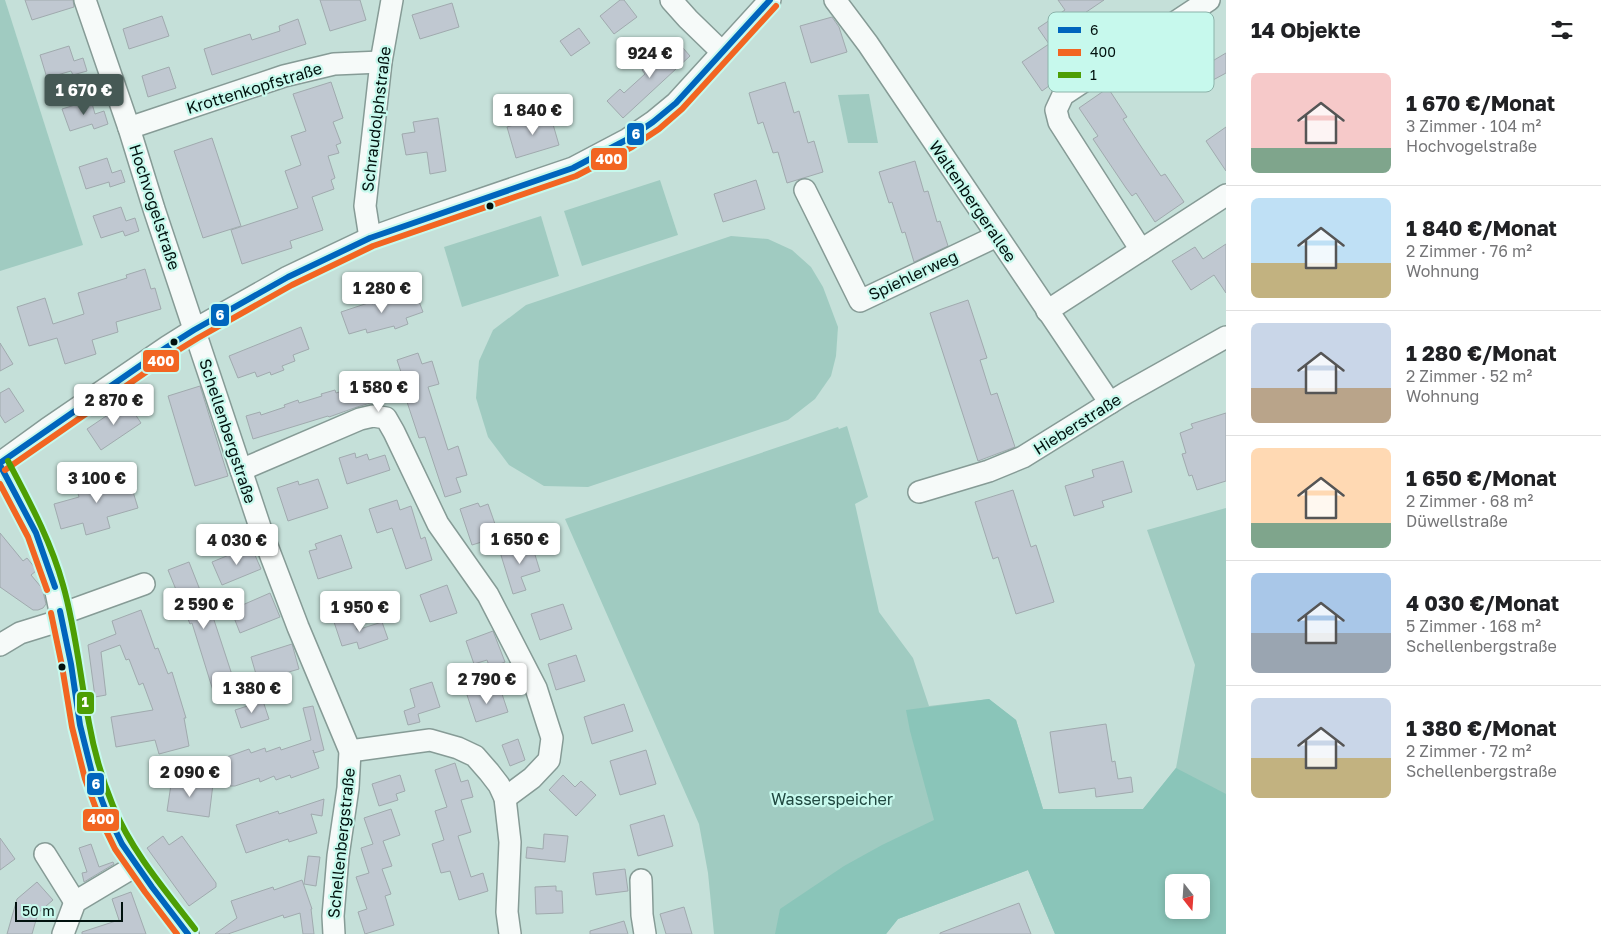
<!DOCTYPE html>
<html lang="de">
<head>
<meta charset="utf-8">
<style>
  :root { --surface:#fff; --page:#f6f6f6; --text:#202124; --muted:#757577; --line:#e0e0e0; --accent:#465955 }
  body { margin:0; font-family:"Golos Text",sans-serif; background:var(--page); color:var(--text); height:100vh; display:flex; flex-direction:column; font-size:19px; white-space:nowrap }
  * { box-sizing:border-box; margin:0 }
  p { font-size:16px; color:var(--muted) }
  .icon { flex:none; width:28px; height:28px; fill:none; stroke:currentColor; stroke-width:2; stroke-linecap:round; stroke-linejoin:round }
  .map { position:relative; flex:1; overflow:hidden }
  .panel { display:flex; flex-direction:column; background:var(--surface); width:375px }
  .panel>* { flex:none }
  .needle { width:32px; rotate:163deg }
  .controls { position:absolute; left:1165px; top:874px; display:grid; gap:10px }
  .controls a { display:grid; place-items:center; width:45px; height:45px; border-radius:8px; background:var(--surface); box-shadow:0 2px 8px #0003; font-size:25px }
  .scale { position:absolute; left:15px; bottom:12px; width:108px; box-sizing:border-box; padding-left:5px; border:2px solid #01110e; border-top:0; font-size:14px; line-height:18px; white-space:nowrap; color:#01110e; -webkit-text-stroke:4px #c7f9ed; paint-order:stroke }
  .price { position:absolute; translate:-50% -42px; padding:0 11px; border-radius:5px; background:#fff; color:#222; font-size:16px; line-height:32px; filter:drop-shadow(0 1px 2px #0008) }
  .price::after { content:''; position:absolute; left:50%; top:30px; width:15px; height:11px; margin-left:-8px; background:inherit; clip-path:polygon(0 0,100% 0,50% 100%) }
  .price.on { background:var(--accent); color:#fff }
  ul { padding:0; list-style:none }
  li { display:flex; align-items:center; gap:15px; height:125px; padding:0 25px }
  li+li { border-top:1px solid var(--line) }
  li span { display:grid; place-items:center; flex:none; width:140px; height:100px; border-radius:8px; color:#555 }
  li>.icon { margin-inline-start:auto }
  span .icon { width:60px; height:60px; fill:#fffc; stroke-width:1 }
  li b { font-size:21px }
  h2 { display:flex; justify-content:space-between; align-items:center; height:60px; padding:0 25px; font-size:21px }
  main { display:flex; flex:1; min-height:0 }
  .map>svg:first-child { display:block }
  .green { fill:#a0cbc1; fill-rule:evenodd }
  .forest { fill:#8ac5b9; fill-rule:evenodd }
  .building { fill:#c0c8d1; stroke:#a0aaae }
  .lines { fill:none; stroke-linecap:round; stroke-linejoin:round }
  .minor-casing { stroke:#869b96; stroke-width:24 }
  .minor { stroke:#f6faf9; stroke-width:21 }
  .bus-1-casing { stroke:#c7f9ed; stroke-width:10 }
  .bus-2-casing { stroke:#c7f9ed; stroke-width:10 }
  .bus-3-casing { stroke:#c7f9ed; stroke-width:10 }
  .bus-1 { stroke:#0065bd; stroke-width:6 }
  .bus-2 { stroke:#f26522; stroke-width:6 }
  .bus-3 { stroke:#4d9e04; stroke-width:6 }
  .bus-dot { fill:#01110e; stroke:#c7f9ed; stroke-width:2 }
  .labels { text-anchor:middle; stroke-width:4.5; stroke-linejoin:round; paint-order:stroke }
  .street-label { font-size:16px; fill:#01110e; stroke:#c7f9ed }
  .park-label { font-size:16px; fill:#204840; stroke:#c7f9ed }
  .key { fill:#c7f9ed; stroke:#8cb3aa; stroke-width:1 }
  .key-label { font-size:14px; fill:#01110e }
  .line-badge { stroke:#c7f9ed; stroke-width:2 }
  .badge-label { font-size:14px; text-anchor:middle; font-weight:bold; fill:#fff }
</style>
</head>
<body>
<main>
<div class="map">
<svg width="1226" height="934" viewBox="0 0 1226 934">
  <rect width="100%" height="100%" fill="#c5e0d9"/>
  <g class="green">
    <path d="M0 0H5L83 245 0 271Z"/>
    <path d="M869 94 878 143H848L838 95Z"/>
    <path d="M660 180 678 235 582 266 564 211Z"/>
    <path d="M541 216 559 276 462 307 444 247Z"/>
    <path d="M731 236 768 239 792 250 811 267 823 287 838 327 836 356 831 376 815 399 788 420 588 487 544 486 509 465 488 437 476 398 479 361 493 330 526 305Z"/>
    <path d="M847 426 868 497 855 504 879 612 913 658 929 706 989 699 1016 720 1043 809H1143L1176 768 1195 665 1147 530 1226 508V934H1055L1028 870 898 919 886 934H714L708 873 699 824 565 519 838 427 839 429ZM1174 882H1201V910H1174Z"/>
  </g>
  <path class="forest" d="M989 699 1016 720 1043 809H1143L1176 768 1226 794V934H1055L1028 870 898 919 886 934H775L780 909 844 866 882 845 934 820 910 731 906 710ZM1174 882H1201V910H1174Z"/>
  <g class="building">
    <path d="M25 0H73L74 7 32 20Z"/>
    <path d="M320 0H360L366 20 330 31Z"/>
    <path d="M620 0H624L637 17 614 34 600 16Z"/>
    <path d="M1058 0H1104L1073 21 1084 38 1058 57 1068 72 1042 91 1022 62 1049 44 1038 28 1065 10Z"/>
    <path d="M452 3 459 27 420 39 412 15Z"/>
    <path d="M162 16 169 36 129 49 123 29Z"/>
    <path d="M832 17 839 27 847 52 811 63 800 26Z"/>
    <path d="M298 19 306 44 212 75 204 49 250 34 252 40 280 31 279 26Z"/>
    <path d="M579 28 590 43 571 56 560 41Z"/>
    <path d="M676 40 690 56 623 118 607 101 620 89 624 93 645 74 642 70Z"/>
    <path d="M69 46 74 61 83 58 87 71 73 75 71 71 47 78 40 55Z"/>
    <path d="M1226 53V73L1213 80 1204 66Z"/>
    <path d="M169 67 176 88 148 97 142 76Z"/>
    <path d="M331 82 343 118 333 122 341 143 336 145 339 153 328 156 335 178 331 180 334 189 312 197 323 230 290 241 292 248 242 264 231 230 298 208 285 171 301 165 291 136 306 131 293 94Z"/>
    <path d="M785 82 794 113 799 111 808 143 814 141 823 172 787 183 778 152 773 153 763 122 758 124 749 93Z"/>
    <path d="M1108 88 1127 117 1123 119 1142 148 1161 176 1165 174 1184 202 1155 222 1136 193 1132 196 1126 188 1093 139 1098 136 1079 108Z"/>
    <path d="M91 100 95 114 104 111 108 124 94 129 92 124 70 131 62 109Z"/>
    <path d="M550 114 559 145 516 158 507 127Z"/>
    <path d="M438 118 446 171 430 174 427 152 406 155 402 134 415 132 413 122Z"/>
    <path d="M1226 127V171L1206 141Z"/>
    <path d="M212 138 241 226 203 238 174 151Z"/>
    <path d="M107 158 112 173 121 170 125 182 110 187 109 182 86 189 79 167Z"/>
    <path d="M915 161 924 192 928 191 937 222 940 221 948 246 914 262 905 232 902 233 892 202 889 203 879 172Z"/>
    <path d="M756 180 765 209 723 222 714 194Z"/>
    <path d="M121 207 126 221 135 218 139 231 125 236 123 231 101 238 93 216Z"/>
    <path d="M1226 244V293L1214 275 1191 290 1172 261 1195 247 1203 259Z"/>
    <path d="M145 269 151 289 155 288 161 309 116 322 118 332 92 340 96 354 65 364 57 338 29 346 17 307 45 298 53 324 84 314 78 293 127 278 126 275Z"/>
    <path d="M415 291 423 312 406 318 408 324 395 329 394 326 367 333 366 329 349 334 341 312 371 302 372 304 385 299V301Z"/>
    <path d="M968 300 987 358 980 360 991 395 997 393 1015 447 978 461 930 313Z"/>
    <path d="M301 327 309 349 293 355 295 361 282 366 284 370 271 375 270 372 257 377 255 372 238 378 229 356Z"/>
    <path d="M0 343 13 364 0 371Z"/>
    <path d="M418 353 422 364 432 361 439 384 428 387 448 450 458 446 467 475 456 478 461 492 445 497 425 437 419 438 404 393 357 407 329 417 328 416 253 439 246 416 260 412 261 415 285 407 284 405 298 400 299 403 322 396 321 394 335 390 336 393 358 386 357 382 371 378 372 381 401 372 397 360Z"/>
    <path d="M200 386 228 476 195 486 168 396Z"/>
    <path d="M9 388 24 411 5 423 0 415V393Z"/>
    <path d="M127 402 141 423 101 450 87 429Z"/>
    <path d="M1226 413V481L1197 490 1192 475 1189 476 1182 454 1186 453 1180 433 1193 428 1191 424Z"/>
    <path d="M355 453 356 458 367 454 369 460 385 455 390 470 347 484 339 458Z"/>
    <path d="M1123 461 1132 492 1102 501 1104 507 1074 516 1065 486 1094 477 1092 470Z"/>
    <path d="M127 472 138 508 107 517 110 528 86 535 83 523 61 529 54 504 79 497 76 487Z"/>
    <path d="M318 479 328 508 288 521 277 488 298 481 299 485Z"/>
    <path d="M1013 490 1031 547 1036 545 1054 602 1016 614 998 557 993 559 975 502Z"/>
    <path d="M397 500 400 510 411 506 421 539 425 537 432 560 406 569 392 528 377 533 369 509Z"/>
    <path d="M478 503 480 507 488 504 495 524 484 528 488 540 472 545 460 509Z"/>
    <path d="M0 533 23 561 27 558 36 569V571L31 575 41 587 43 592 46 604 43 608 38 610H33L0 587Z"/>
    <path d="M341 535 352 568 318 579 309 551 317 549 315 544Z"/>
    <path d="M531 542 540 571 521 577 526 590 513 594 500 552Z"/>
    <path d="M251 546 261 569 222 585 212 562Z"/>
    <path d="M189 562 211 618 213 617 237 690 215 697 192 623 190 624 168 570Z"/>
    <path d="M447 585 457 613 430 622 420 595Z"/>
    <path d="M270 593 280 617 240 633 231 610Z"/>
    <path d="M563 604 572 629 540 640 531 614Z"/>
    <path d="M141 610 155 649 158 648 168 674 172 672 186 718H184L189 746 159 754 155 740 116 747 111 717 153 710 143 683 139 685 129 659 126 660 120 645 101 652 106 695 95 697 88 645 116 634 112 621Z"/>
    <path d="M352 615 357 630 382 622 388 639 359 649 357 642 342 646 334 622Z"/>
    <path d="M493 631 505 662 490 668 487 660 474 664 466 641Z"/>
    <path d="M292 644 299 669 258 681 251 657Z"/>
    <path d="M576 655 585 681 556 690 548 664Z"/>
    <path d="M432 682 440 707 418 714 420 722 408 725 404 711 415 707 410 689Z"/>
    <path d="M483 689 485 696 501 691 508 712 476 722 467 695Z"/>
    <path d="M263 701 269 719 241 728 235 710Z"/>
    <path d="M624 704 633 731 592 744 584 717Z"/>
    <path d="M313 706 324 750 314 753 313 750 319 768 291 778 290 775 276 780 274 776 260 782 259 778 235 786H230L221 759 249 749 251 753 265 748 266 752 280 747 281 750 311 740 303 708Z"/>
    <path d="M1106 724 1112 762 1115 761 1118 779 1131 777 1133 792 1096 797 1095 788 1059 793 1050 732Z"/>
    <path d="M518 739 525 760 510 766 502 745Z"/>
    <path d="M646 750 656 784 620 795 610 761Z"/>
    <path d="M455 763 461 782 468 780 473 797 461 800 471 832 458 836 471 877 483 873 488 891 459 900 450 871 441 873 432 844 444 840 435 811 447 807 435 770Z"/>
    <path d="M400 775 405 791 396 794 398 800 379 806 372 784Z"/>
    <path d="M563 775 575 787 581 781 596 795 576 816 549 790Z"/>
    <path d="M172 778 213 784 209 817 167 811Z"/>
    <path d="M324 799 322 816 311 814 317 833 289 842 288 839 246 853 236 825 278 811 279 814Z"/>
    <path d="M391 809 400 835 383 841 392 866 382 869 391 894 385 896 394 925 365 934 358 912 367 909 356 877 369 873 361 848 373 844 364 818Z"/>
    <path d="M664 815 673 846 638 856 630 825Z"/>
    <path d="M544 834 568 836 565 862 526 858 527 847 543 849Z"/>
    <path d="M163 836 169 845 182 836 216 883V887L189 906 147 848Z"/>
    <path d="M0 838 15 859 0 870Z"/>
    <path d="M91 844 99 867 113 862 114 864 84 882 82 873 87 872 79 848Z"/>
    <path d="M308 856 320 857 316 886 304 884Z"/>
    <path d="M625 869 628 891 596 895 593 873Z"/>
    <path d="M302 880 312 909H311L314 934H303L300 913 284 918 283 915 228 934H215L237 918 231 901 273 887 274 890Z"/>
    <path d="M37 882 53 900 38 913 32 934H7L17 899Z"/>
    <path d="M556 886V891H562L563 913 536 914 535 887Z"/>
    <path d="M131 892 146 934H82V932L119 920 112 899Z"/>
    <path d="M1019 903 1031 934H940V933Z"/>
    <path d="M684 907 692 934H666L660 914Z"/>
    <path d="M624 921 628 934H590V931Z"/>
  </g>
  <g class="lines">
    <defs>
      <g id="minor">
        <path d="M85 0 129 128 154 209 261 530 298 627 350 751 348 788 338 856 333 916 334 934"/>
        <path d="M671 0 688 19 722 52"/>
        <path d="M835 0 868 44 1110 403"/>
        <path d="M1165 29 1209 0"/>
        <path d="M1134 48 1063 95 1056 110 1059 122 1141 250"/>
        <path d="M129 128 284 76 334 64 381 62"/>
        <path d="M805 190 860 301 997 236"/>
        <path d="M370 238 365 206 381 62 392 0"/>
        <path d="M1047 311 1226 195"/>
        <path d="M0 463 47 429 167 347 194 330 288 277 370 238 409 224 573 168 628 139 653 122 676 103 770 0"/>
        <path d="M0 465 36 533 55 587 71 664 80 725 93 777 106 811 122 844 152 887 188 934"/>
        <path d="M241 470 360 419 373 416 386 418 394 432 438 524 488 595 536 688 552 738 549 760 532 778 505 798"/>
        <path d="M919 492 989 471 1023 457 1126 393 1226 337"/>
        <path d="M61 614 144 584"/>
        <path d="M0 645 20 633 62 620"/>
        <path d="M350 751 430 740 458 748 475 756 489 772 499 785 505 798 510 842 507 912 510 934"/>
        <path d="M45 854 75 902"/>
        <path d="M641 880 642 915 645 934"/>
        <path d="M63 934 75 902 137 865"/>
      </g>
    </defs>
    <use href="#minor" class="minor-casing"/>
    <use href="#minor" class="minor"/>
    <defs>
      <g id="bus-1">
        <path d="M0 463 167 347 194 330 288 277 370 238 573 168 628 139 653 122 676 103 770 0"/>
        <path d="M0 465 36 533 55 587"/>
        <path d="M60 611 71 664 80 725 93 777 106 811 122 844 152 887 188 934"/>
      </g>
      <g id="bus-2">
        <path d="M5 470 172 354 198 338 292 285 373 246 576 176 632 147 659 129 682 109 776 6"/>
        <path d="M0 484 28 537 47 590"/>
        <path d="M51 613 62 666 72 727 85 779 98 814 115 849 145 892 177 934"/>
      </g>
      <path id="bus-3" d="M8 461C29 501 51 541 63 585 76 630 80 677 89 723 94 751 102 779 113 806 132 852 165 890 195 929"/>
    </defs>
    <use href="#bus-1" class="bus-1-casing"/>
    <use href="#bus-2" class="bus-2-casing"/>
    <use href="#bus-3" class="bus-3-casing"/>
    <use href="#bus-1" class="bus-1"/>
    <use href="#bus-2" class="bus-2"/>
    <use href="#bus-3" class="bus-3"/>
  </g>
  <g class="bus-dot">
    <circle cx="490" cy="206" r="4.5"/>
    <circle cx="174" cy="342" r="4.5"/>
    <circle cx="62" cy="667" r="4.5"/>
  </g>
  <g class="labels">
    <g class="street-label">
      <text transform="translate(254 88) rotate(-17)" y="6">Krottenkopfstraße</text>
      <text transform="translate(376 119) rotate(-83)" y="6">Schraudolphstraße</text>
      <text transform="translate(973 201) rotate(56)" y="6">Waltenbergerallee</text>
      <text transform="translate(155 207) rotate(72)" y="6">Hochvogelstraße</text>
      <text transform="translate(913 275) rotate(-25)" y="6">Spiehlerweg</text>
      <text transform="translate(1077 424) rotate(-32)" y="6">Hieberstraße</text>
      <text transform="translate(228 431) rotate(72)" y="6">Schellenbergstraße</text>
      <text transform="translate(341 843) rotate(-84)" y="6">Schellenbergstraße</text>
    </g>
    <g class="park-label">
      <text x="832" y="805">Wasserspeicher</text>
    </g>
  </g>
  <rect x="1048" y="12" width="166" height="80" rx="8" class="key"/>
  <rect x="1058" y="27" width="23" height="6" fill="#0065bd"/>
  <rect x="1058" y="49" width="23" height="7" fill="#f26522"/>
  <rect x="1058" y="72" width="23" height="6" fill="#4d9e04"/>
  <g class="key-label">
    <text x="1090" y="35">6</text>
    <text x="1090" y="57">400</text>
    <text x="1090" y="80">1</text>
  </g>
  <g class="line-badge">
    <rect x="626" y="122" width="19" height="24" rx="5" fill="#0065bd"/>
    <rect x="590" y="147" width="38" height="24" rx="5" fill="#f26522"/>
    <rect x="210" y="303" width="20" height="24" rx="5" fill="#0065bd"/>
    <rect x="142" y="349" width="38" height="24" rx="5" fill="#f26522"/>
    <rect x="76" y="691" width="19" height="24" rx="5" fill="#4d9e04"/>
    <rect x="86" y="772" width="19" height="24" rx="5" fill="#0065bd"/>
    <rect x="82" y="808" width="38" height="24" rx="5" fill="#f26522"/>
  </g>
  <g class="badge-label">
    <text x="636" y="139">6</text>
    <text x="609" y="164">400</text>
    <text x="220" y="320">6</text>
    <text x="161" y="366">400</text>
    <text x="85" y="707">1</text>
    <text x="96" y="789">6</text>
    <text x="101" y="824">400</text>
  </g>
</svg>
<div class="controls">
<a><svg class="needle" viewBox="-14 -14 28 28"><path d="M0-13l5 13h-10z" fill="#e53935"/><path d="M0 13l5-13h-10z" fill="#757577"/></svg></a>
</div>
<div class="scale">50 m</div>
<b class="price" style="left:650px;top:79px">924 €</b>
<b class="price on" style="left:84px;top:116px">1 670 €</b>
<b class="price" style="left:533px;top:136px">1 840 €</b>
<b class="price" style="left:382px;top:314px">1 280 €</b>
<b class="price" style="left:379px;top:413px">1 580 €</b>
<b class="price" style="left:114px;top:426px">2 870 €</b>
<b class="price" style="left:97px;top:504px">3 100 €</b>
<b class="price" style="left:520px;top:565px">1 650 €</b>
<b class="price" style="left:237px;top:566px">4 030 €</b>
<b class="price" style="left:204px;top:630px">2 590 €</b>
<b class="price" style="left:360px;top:633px">1 950 €</b>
<b class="price" style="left:487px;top:705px">2 790 €</b>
<b class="price" style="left:252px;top:714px">1 380 €</b>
<b class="price" style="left:190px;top:798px">2 090 €</b>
</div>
<section class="panel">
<h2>14 Objekte<svg class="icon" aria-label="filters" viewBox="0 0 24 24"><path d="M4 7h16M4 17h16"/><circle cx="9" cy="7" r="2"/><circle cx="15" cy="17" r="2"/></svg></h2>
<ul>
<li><span style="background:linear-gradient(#f6c9c9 75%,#7fa58c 0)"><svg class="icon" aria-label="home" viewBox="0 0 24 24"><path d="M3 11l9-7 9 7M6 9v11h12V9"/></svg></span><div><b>1 670 €/Monat</b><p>3 Zimmer · 104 m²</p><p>Hochvogelstraße</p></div></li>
<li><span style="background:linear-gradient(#bfe0f5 65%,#c2b280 0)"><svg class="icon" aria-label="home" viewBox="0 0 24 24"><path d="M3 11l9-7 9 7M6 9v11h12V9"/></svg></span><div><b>1 840 €/Monat</b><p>2 Zimmer · 76 m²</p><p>Wohnung</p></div></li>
<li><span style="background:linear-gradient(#c9d6e8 65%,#b9a48a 0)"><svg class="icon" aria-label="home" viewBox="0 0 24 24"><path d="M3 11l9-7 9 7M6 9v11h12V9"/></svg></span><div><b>1 280 €/Monat</b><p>2 Zimmer · 52 m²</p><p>Wohnung</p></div></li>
<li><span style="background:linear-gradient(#ffd9b3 75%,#7fa58c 0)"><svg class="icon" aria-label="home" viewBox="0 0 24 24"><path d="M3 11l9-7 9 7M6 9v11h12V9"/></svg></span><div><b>1 650 €/Monat</b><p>2 Zimmer · 68 m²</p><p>Düwellstraße</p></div></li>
<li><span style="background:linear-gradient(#a9c7e8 60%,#9aa5b1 0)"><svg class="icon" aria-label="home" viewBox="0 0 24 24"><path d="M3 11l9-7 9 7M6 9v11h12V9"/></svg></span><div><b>4 030 €/Monat</b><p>5 Zimmer · 168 m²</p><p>Schellenbergstraße</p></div></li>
<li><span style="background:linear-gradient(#c9d6e8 60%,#c2b280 0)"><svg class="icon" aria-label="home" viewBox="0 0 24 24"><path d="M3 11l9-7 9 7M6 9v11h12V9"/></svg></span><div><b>1 380 €/Monat</b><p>2 Zimmer · 72 m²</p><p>Schellenbergstraße</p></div></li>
</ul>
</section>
</main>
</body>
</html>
